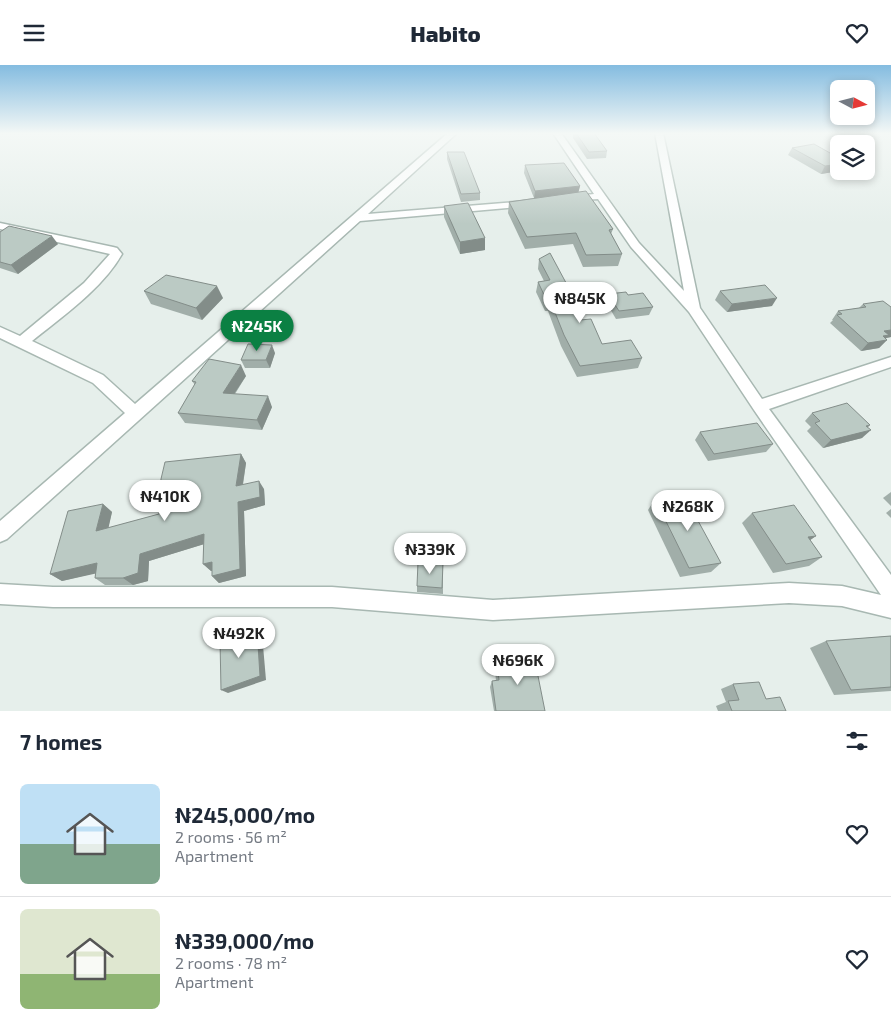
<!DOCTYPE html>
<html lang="en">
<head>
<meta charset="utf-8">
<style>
  :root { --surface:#fff; --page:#f6f6f7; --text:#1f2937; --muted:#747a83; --line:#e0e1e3; --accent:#0b8043 }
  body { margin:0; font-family:"Exo 2",sans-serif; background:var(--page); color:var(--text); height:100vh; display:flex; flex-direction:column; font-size:19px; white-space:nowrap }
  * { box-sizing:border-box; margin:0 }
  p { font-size:16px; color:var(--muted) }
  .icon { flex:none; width:28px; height:28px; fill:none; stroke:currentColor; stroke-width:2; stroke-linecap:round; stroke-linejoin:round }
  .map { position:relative; height:646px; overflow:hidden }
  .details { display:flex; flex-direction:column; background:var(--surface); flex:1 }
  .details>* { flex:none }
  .needle { width:32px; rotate:97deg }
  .tools { position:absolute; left:830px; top:15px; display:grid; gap:10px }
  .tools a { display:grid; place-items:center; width:45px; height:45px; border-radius:8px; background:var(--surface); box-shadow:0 2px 8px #0003; font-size:25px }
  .price { position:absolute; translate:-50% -42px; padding:0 11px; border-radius:18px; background:#fff; color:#222; font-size:16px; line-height:32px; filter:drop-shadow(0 1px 2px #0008) }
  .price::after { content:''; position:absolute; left:50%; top:30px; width:15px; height:11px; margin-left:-8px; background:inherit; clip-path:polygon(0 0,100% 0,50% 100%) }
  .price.current { background:var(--accent); color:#fff }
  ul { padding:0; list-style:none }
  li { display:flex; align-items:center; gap:15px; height:125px; padding:0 20px }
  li+li { border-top:1px solid var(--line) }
  li span { display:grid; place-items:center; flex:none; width:140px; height:100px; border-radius:8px; color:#555 }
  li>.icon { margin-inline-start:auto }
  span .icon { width:60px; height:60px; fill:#fffc; stroke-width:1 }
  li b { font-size:21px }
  h2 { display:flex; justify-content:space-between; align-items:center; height:60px; padding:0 20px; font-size:21px }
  header { display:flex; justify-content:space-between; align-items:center; height:65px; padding:0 20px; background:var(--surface); font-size:22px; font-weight:800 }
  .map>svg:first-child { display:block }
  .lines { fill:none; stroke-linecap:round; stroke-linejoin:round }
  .minor-casing { stroke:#a8b8b2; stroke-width:3 }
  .minor { fill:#fff; fill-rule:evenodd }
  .wall { fill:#a1aea9 }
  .shaded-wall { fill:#838d89 }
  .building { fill:#bbcac4; stroke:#838d89 }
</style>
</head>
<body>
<header><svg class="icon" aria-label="menu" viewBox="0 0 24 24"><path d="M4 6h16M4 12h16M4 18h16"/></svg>Habito<svg class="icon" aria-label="heart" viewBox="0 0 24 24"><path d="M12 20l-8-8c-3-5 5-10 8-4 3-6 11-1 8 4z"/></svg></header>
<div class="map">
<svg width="891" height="646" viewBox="0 0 891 646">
  <rect width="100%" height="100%" fill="#e6efeb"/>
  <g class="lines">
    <defs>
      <g id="minor">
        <path d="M448 68H457L368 149 527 136 532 139 531 141 360 156 7 474 0 477V456L125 348 93 318 0 273V262L20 271 84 218 110 189 0 164V158L113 182 117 183 122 189C102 224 63 251 32 276L103 310 135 339Z"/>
        <path d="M553 68H561L639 178 684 226 655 68H663L700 243 762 334 891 292V302L769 344 891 510V553L842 541 789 538 493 555 332 542H53L0 539V519L53 522H332L493 535 789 518 842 521 881 530 754 345 689 247 631 182 598 134 568 136V132L594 129Z"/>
      </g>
    </defs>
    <use href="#minor" class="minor-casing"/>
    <use href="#minor" class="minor"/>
  </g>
  <g class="wall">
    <path d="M573 68H594L607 86 606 93 587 94 573 73Z"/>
    <path d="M792 83 839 93V106L821 109 788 90Z"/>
    <path d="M447 87 480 128V135L461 137 447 94Z"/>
    <path d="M525 100 580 121 578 127 613 164 611 169 622 189 618 201 583 202 573 179 525 184 508 148 509 137 534 133 524 108Z"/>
    <path d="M444 141 485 185 460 189 444 152Z"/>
    <path d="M0 167 58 179 18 209 0 203Z"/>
    <path d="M539 194 572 229 571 236 580 255 602 279 642 293 638 303 577 312 561 281 548 246H545L536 227 538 217 544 216 538 204Z"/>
    <path d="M144 226 223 233 202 255 151 239Z"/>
    <path d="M720 226 772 241 727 247 715 235Z"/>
    <path d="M608 229 628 230 653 242 649 250 616 254 606 237Z"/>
    <path d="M863 239 891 242V272L886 273 887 275 879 283 861 286 830 258 833 255H832L838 246 859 243Z"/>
    <path d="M275 288 270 303H245L241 295Z"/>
    <path d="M246 311 235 329 272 342 262 365 185 358 178 348 195 320 192 316Z"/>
    <path d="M812 348 868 363 862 373 823 383 807 366 811 362 805 356Z"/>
    <path d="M700 367 773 379 766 387 708 396 695 375Z"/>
    <path d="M241 389 246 398 243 420 264 424 265 440 244 446 246 511 219 518 212 511V506H211L203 499 204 479 149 496 148 516 133 520H105L95 513V508L62 516 50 509 103 439 112 447 108 463 159 449Z"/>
    <path d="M891 427V441L883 433Z"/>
    <path d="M655 434 721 498 711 507 680 512 648 445Z"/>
    <path d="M891 444V453L886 448Z"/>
    <path d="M752 448 816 471 810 475 822 492 809 501 773 508 742 458Z"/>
    <path d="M443 498V529L417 527V521Z"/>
    <path d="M891 571V626L834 630 810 583 826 576Z"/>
    <path d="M506 594 545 646H494L490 622 492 616H496L495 605 497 599 504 598Z"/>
    <path d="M733 619 766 634 786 646H718L716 641 726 637 721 624Z"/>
  </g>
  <g class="shaded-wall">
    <path d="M839 99V106L821 109 825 101Z"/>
    <path d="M580 121 578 129 534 134 535 126Z"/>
    <path d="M52 171 58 179 18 209 11 200Z"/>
    <path d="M485 173V185L460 189V177Z"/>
    <path d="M217 221 223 233 202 255 196 243Z"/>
    <path d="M777 233 772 241 727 247 732 239Z"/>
    <path d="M891 265V272L886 273 884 275H887L879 283 861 286 868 278 884 266Z"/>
    <path d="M272 280 275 288 270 303 266 295Z"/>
    <path d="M241 300 246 311 228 338 223 328Z"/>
    <path d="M268 331 272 342 262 365 257 355Z"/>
    <path d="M870 360 863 367 871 365 862 373 823 383 831 375Z"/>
    <path d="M241 389 246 398 241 430 236 421Z"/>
    <path d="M259 416 264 424 265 440 244 446 246 511 219 518 212 511 238 437Z"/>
    <path d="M103 439 112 447 106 474 96 466Z"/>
    <path d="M204 469 211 477 149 496 148 516 133 520 123 513 140 489Z"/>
    <path d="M816 471 803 480 808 472Z"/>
    <path d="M212 497 219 504 211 506 203 499Z"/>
    <path d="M97 498 107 506 62 516 50 509Z"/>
    <path d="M257 564 262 569 266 615 228 628 221 625Z"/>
  </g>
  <g class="building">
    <path d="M576 68H594L607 86 589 87Z"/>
    <path d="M814 79 839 93V99L825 101 792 83Z"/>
    <path d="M447 87H464L480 128 461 129Z"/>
    <path d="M564 98 580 121 535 126 525 100Z"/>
    <path d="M586 126 613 164 609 165 622 189 586 190 576 168 527 172 509 137Z"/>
    <path d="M468 138 485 173 460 177 444 141Z"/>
    <path d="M9 161 52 171 11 200 0 197V167Z"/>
    <path d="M550 188 572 229 567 230 580 255 591 254 602 279 631 275 642 293 580 301 564 270 550 235 547 236 538 217 550 215 539 194Z"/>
    <path d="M166 210 217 221 196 243 144 226Z"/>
    <path d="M765 220 777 233 732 239 720 226Z"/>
    <path d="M626 227 628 230 643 228 653 242 619 246 608 229Z"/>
    <path d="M883 236 891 242V265L884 266 889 270 883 271 887 275 868 278 837 250 842 249 838 246 866 242 863 239Z"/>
    <path d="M248 279 272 280 266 295H241Z"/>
    <path d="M209 294 241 300 223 328 268 331 257 355 178 348 196 317 192 316Z"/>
    <path d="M847 338 870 360 866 361 871 365 831 375 815 358 820 356 812 348Z"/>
    <path d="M757 358 773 379 714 389 700 367Z"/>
    <path d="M241 389 236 421 259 416 260 432 238 437 240 504 212 511V497L203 499 204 469 140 489 138 508 123 513H95L97 498 50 509 68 446 103 439 96 466 159 449 161 414 165 397Z"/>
    <path d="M684 430 721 498 689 503 655 434Z"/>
    <path d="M794 440 816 471 808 472 822 492 786 499 752 448Z"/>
    <path d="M418 497 443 498 442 523 417 521Z"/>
    <path d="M257 564 260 611 221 625 220 575Z"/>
    <path d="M891 571V622L851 625 826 576Z"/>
    <path d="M534 591 545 646H496L492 616 499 615 497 599 506 598V594Z"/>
    <path d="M759 617 766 634 780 632 786 646H732L728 636 739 635 733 619Z"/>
  </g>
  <linearGradient id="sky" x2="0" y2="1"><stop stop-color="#84bce0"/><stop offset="0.43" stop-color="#f4f8f6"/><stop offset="1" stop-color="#f4f8f6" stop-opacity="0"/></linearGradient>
  <rect width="891" height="159" fill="url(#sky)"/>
</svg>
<div class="tools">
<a><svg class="needle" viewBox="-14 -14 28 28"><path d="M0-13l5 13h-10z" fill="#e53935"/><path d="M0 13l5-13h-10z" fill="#747a83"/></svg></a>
<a><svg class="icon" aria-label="layers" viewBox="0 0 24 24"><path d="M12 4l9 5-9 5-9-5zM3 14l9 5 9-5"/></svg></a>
</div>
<b class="price" style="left:580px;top:259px">₦845K</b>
<b class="price current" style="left:257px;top:287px">₦245K</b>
<b class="price" style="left:165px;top:457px">₦410K</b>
<b class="price" style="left:688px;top:467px">₦268K</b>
<b class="price" style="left:430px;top:510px">₦339K</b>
<b class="price" style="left:239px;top:594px">₦492K</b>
<b class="price" style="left:518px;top:621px">₦696K</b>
</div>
<section class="details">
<h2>7 homes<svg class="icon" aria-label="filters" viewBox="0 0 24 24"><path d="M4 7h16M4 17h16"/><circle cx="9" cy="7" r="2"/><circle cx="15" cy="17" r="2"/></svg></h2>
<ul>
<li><span style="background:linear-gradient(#bfe0f5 60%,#7fa58c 0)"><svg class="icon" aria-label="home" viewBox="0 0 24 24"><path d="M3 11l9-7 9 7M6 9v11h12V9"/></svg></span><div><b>₦245,000/mo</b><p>2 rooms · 56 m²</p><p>Apartment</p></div><svg class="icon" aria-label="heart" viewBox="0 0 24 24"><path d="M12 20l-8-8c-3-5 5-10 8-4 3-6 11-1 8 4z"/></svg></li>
<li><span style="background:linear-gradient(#dfe7d0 65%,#8fb573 0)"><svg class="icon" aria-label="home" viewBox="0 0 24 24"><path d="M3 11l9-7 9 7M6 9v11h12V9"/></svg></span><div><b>₦339,000/mo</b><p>2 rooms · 78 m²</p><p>Apartment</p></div><svg class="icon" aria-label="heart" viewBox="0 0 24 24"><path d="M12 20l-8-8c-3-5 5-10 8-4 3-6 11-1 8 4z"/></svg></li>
</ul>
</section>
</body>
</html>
